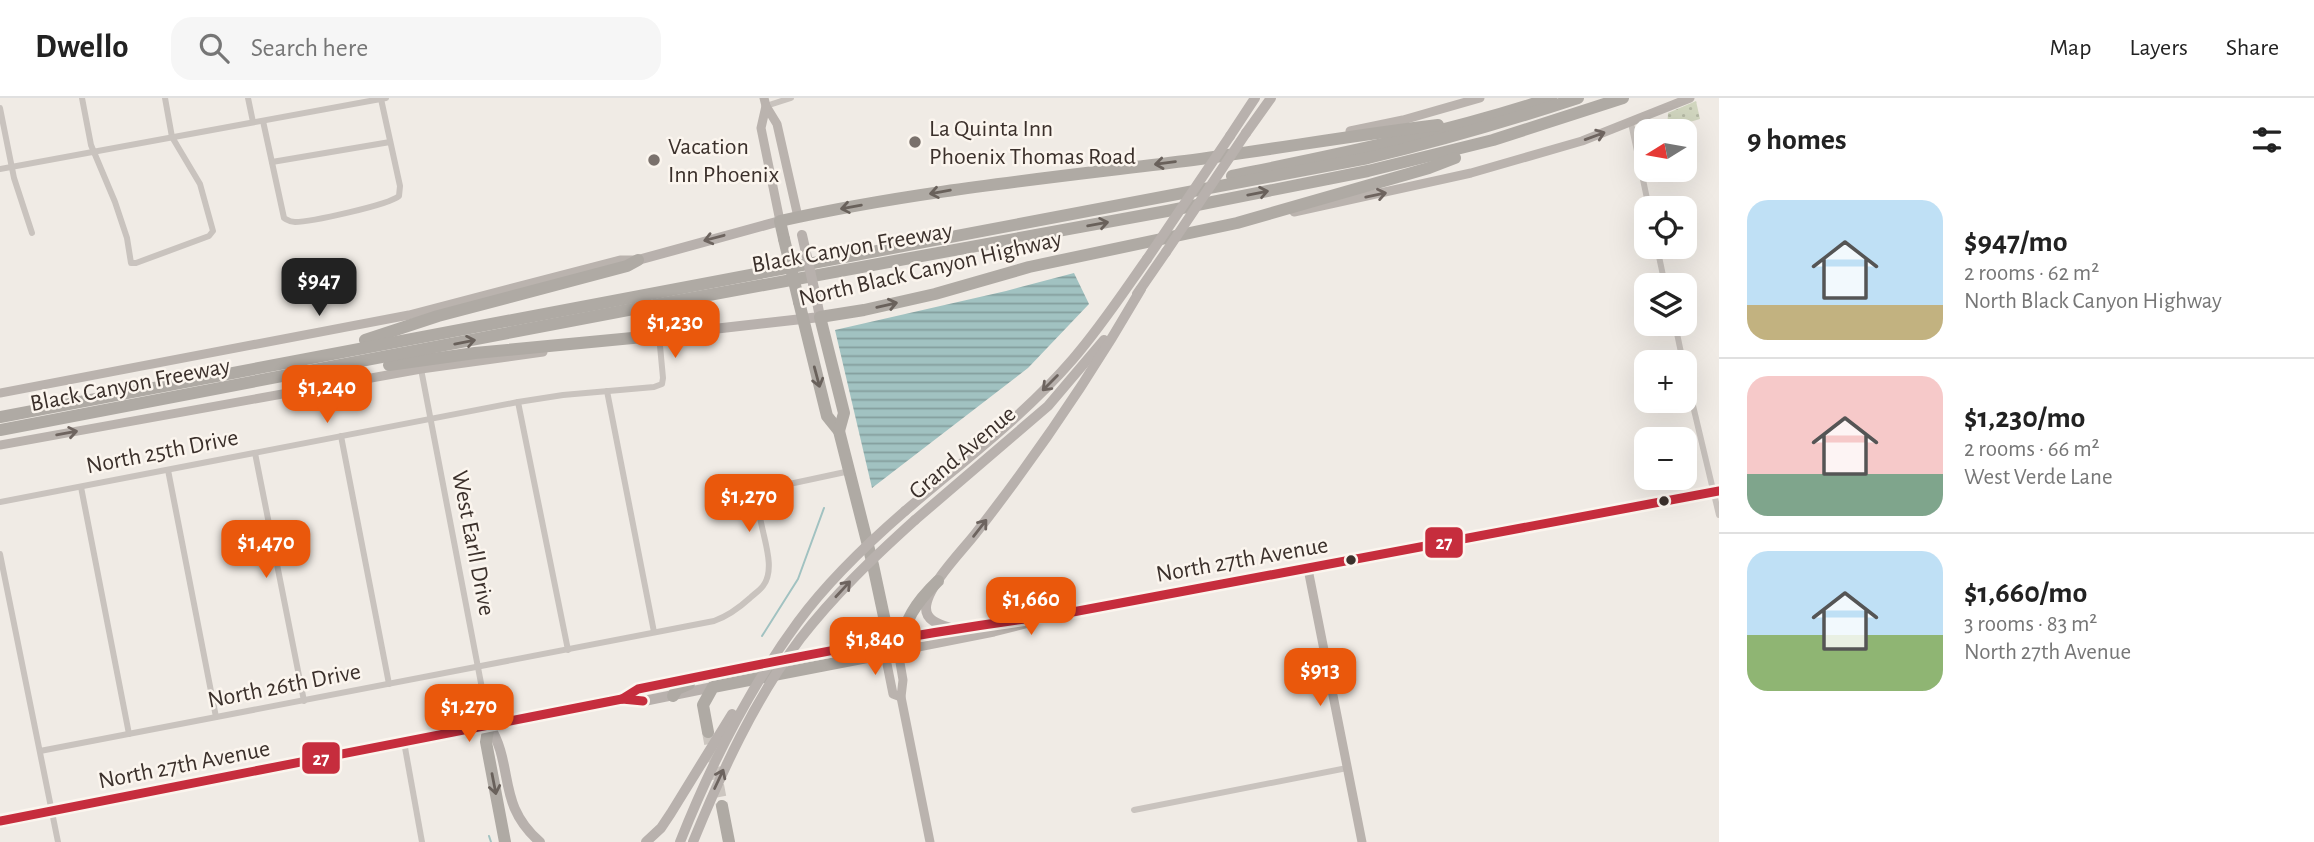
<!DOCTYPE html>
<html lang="en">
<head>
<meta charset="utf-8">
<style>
  :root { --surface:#fff; --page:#f6f6f6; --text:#222; --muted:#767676; --line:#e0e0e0; --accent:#ea580c }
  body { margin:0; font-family:"Alegreya Sans",sans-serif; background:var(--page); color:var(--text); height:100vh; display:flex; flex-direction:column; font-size:26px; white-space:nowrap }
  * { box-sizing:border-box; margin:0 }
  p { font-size:23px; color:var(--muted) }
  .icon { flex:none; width:38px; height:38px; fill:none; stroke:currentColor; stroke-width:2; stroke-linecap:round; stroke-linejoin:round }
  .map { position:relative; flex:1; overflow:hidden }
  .sheet { display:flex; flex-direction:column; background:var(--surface); width:595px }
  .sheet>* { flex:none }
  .needle { width:46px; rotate:259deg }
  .controls { position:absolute; left:1634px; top:21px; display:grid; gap:14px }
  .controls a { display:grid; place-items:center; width:63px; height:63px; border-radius:14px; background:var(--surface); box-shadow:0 7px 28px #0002; font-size:35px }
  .price { position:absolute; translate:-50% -60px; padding:0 16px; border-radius:14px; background:var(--accent); color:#fff; font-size:23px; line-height:46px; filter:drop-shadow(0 2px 4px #0008) }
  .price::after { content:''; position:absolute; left:50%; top:42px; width:21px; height:16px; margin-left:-10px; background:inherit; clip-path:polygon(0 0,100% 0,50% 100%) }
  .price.current { background:#222; color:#fff }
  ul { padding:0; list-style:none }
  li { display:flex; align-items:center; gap:21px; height:175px; padding:0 28px }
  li+li { border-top:2px solid var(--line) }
  li span { display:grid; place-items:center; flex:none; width:196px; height:140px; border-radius:21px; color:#555 }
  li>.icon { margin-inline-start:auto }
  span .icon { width:84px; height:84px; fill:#fffc; stroke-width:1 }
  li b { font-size:30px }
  h2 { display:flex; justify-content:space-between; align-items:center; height:84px; padding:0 28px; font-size:30px }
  header { display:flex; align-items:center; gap:42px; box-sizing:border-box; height:98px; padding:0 35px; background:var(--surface); border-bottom:2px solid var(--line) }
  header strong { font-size:33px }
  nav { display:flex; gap:38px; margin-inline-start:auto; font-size:24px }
  .search { width:490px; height:63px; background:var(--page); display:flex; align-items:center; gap:18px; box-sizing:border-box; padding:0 24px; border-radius:21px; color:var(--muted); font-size:26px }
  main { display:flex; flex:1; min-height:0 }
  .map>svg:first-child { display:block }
  .park { fill:url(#park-dots) }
  .water { fill:url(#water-rules) }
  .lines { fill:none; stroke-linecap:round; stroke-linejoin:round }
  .stream { stroke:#a1c2c1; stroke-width:2 }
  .highway-tunnel { stroke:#ccc6c0; stroke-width:12; stroke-dasharray:12 6; stroke-linecap:butt }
  .street { stroke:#c9c3be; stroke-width:6 }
  .secondary { stroke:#bab3ae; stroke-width:9 }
  .primary { stroke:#b8b1ad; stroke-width:10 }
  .highway { stroke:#afaaa4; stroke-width:12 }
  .primary-bridge { stroke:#b8b1ad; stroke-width:10 }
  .highway-bridge { stroke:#afaaa4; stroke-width:12 }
  .bus-1-casing { stroke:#fbf5ee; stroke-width:14 }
  .bus-1 { stroke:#c62d3d; stroke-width:9 }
  .oneway { stroke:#6e645f }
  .oneway2 { stroke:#69615b }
  .oneway3 { stroke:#6d645f }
  .poi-dot { fill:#7a716c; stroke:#fbf5ee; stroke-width:2.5 }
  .bus-dot { fill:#3b302b; stroke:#fbf5ee; stroke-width:2.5 }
  .labels { text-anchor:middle; stroke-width:5; stroke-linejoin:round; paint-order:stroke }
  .poi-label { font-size:24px; fill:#3b302b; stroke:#fbf5ee; text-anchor:start }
  .street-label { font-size:24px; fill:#3b302b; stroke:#fbf5ee }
  .line-badge { stroke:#fbf5ee; stroke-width:2.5 }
  .badge-label { font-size:19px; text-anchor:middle; font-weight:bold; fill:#fff }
</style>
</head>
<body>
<header>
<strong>Dwello</strong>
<div class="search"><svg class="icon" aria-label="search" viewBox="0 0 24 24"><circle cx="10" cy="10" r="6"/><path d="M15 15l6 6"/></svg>Search here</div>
<nav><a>Map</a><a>Layers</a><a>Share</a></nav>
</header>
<main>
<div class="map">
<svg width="1719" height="744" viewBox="0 0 1719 744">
  <defs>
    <pattern id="park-dots" width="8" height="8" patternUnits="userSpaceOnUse" patternTransform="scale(1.75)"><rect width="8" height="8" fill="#d1d6bf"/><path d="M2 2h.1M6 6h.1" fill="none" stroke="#b4b8a4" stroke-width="1.8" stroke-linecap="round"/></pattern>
    <pattern id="water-rules" width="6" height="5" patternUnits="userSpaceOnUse" patternTransform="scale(1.75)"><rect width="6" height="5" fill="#a1c2c1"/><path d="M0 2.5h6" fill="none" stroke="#849e9d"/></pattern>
  </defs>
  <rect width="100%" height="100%" fill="#f0ebe5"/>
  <path class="park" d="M1696 3 1700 21 1676 28V33H1667L1668 15Z"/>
  <path class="water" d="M1074 175 1089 206 1028 270 872 390 835 232 1006 193Z"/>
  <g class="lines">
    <g class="stream">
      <path d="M762 538 798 481 824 410"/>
      <path d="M489 738 491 744"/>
    </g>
    <path class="highway-tunnel" d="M708 634 722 708"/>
    <g class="street">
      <path d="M82 0 91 47 115 104 127 140 131 165H136L209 138 213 133 200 86 172 39 165 0"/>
      <path d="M248 0 253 24"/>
      <path d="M766 8 791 0"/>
      <path d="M0 10 14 80 32 135"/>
      <path d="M263 23 284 120C289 123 289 124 295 124 310 124 389 107 399 98L400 88 381 1"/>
      <path d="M1631 25 1649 110"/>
      <path d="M272 64 390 44"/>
      <path d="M0 71 386 0"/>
      <path d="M1657 149 1665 187"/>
      <path d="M1675 226 1683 264"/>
      <path d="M421 271 489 627"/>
      <path d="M1685 274 1719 417"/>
      <path d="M607 293 654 534"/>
      <path d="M518 304 568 552"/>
      <path d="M341 338 389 586"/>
      <path d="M255 355 304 603"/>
      <path d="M168 372 216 619"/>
      <path d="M81 389 129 636"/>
      <path d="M0 404 518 304 563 297 654 289 662 286 663 280 659 237"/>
      <path d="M0 456 58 744"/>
      <path d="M404 644 422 744"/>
      <path d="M40 653 714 523C728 518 739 510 750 500 754 496 759 493 763 488 780 466 754 423 759 397L766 391 850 373"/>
      <path d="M1134 712 1347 670"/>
    </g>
    <g class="secondary">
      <path d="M764 0 766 8 777 26 798 119"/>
      <path d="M766 8 761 30 780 123"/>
      <path d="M1350 33 1403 22 1480 0"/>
      <path d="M1294 114 1471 75 1582 43 1690 0"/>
      <path d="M0 295 409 217 620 162H636"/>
      <path d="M0 347 421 271 543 254"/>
      <path d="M1308 471 1362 744"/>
      <path d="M898 541 992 524 1062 516 1719 393"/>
      <path d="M887 551 885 556 893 596 901 599"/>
      <path d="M0 723 489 627"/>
      <path d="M930 744 901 599 903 582 898 553 994 534 1033 524"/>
    </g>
    <g class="primary">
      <path d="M1246 35 1271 0"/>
      <path d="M1230 38 1255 0"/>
      <path d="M638 162 780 123"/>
      <path d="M1137 196 1166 154"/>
      <path d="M643 239 820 219 816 199"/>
      <path d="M905 413C962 364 1024 318 1073 261 1100 230 1123 195 1147 161"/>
      <path d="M915 422 1048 308 1104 242"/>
      <path d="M953 531C942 527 926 524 926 510 926 489 963 452 976 435 1036 358 1092 276 1141 191"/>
      <path d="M622 601 639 604 713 589"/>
      <path d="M489 627C515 669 496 706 540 744"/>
    </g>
    <g class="highway">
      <path d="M1232 78C1339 56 1446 35 1551 0"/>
      <path d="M784 141 780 123C914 93 1050 80 1185 63 1270 52 1354 37 1438 27"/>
      <path d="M799 204 827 318 839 333 873 467 889 542 898 553"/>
      <path d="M365 242 438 218 627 168 638 162"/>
      <path d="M389 267 475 255 643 239"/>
      <path d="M0 319 1368 60C1439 43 1508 23 1578 0"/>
      <path d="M0 332 649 208 1167 113 1368 73 1493 42 1623 0"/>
      <path d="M839 333 844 315 820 219 864 212 935 196 1029 169 1237 125 1429 70 1455 60"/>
      <path d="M898 553C905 522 915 505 938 483"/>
      <path d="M673 598 677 591 689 586"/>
      <path d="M708 634 703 607 713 589 898 553"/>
      <path d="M722 708 729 744"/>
      <path d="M505 744 486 644 489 627 622 601 638 591 889 542"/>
    </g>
    <g class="primary-bridge">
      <path d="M802 137 816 199"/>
      <path d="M1166 154 1246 35"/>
      <path d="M1147 161 1230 38"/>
      <path d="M646 744 661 730 671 715 732 616"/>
      <path d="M680 744C711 666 748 592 798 524 828 483 867 446 905 413"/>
      <path d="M693 744C722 673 754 603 800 541 834 497 874 459 915 422"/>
    </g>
    <path class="highway-bridge" d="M784 141 799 204"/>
    <defs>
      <g id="bus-1">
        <path d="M622 601 638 591C779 562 919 534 1062 516L1719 393"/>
        <path d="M0 723 622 601 643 603"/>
      </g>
    </defs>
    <use href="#bus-1" class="bus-1-casing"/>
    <use href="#bus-1" class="bus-1"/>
  </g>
  <defs><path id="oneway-shaft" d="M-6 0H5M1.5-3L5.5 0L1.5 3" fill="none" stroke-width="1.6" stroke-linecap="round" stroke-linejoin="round" transform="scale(1.75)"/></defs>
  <g class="oneway">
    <use href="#oneway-shaft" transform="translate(1595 38) rotate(-20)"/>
    <use href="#oneway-shaft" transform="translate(1376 97) rotate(-12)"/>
    <use href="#oneway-shaft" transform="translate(67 335) rotate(-10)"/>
  </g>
  <g class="oneway2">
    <use href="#oneway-shaft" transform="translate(1165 65) rotate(173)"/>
    <use href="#oneway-shaft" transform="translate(940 94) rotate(170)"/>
    <use href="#oneway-shaft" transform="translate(1258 95) rotate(-11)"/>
    <use href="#oneway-shaft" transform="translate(851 109) rotate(170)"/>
    <use href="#oneway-shaft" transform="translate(1098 126) rotate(-10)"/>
    <use href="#oneway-shaft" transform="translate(887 207) rotate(-13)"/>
    <use href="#oneway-shaft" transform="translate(465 244) rotate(-11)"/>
    <use href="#oneway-shaft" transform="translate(817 279) rotate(75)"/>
    <use href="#oneway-shaft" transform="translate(494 686) rotate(79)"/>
  </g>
  <g class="oneway3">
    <use href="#oneway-shaft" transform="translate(714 140) rotate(165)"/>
    <use href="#oneway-shaft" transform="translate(1050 285) rotate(135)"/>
    <use href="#oneway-shaft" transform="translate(980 430) rotate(-52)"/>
    <use href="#oneway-shaft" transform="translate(843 491) rotate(-47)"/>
    <use href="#oneway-shaft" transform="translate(719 681) rotate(-65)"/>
  </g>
  <g class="poi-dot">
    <circle cx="915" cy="44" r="7"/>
    <circle cx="654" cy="62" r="7"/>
  </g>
  <g class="bus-dot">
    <circle cx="1664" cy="403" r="6"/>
    <circle cx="1351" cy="462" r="6"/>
  </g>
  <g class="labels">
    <g class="poi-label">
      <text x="929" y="38">La Quinta Inn<tspan x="929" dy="28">Phoenix Thomas Road</tspan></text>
      <text x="668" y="56">Vacation<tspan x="668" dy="28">Inn Phoenix</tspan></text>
    </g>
    <g class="street-label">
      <text transform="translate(852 149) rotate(-10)" y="8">Black Canyon Freeway</text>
      <text transform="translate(930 170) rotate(-13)" y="8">North Black Canyon Highway</text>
      <text transform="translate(130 286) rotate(-11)" y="8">Black Canyon Freeway</text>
      <text transform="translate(162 353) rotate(-11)" y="8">North 25th Drive</text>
      <text transform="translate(962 354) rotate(-40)" y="8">Grand Avenue</text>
      <text transform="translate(474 445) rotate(79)" y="8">West Earll Drive</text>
      <text transform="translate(1242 461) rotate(-10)" y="8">North 27th Avenue</text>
      <text transform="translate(284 587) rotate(-11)" y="8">North 26th Drive</text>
      <text transform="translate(184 666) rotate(-11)" y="8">North 27th Avenue</text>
    </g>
  </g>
  <g class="line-badge">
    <rect x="1424" y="428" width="40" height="33" rx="7" fill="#c62d3d"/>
    <rect x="301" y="643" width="40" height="34" rx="7" fill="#c62d3d"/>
  </g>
  <g class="badge-label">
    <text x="1444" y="451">27</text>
    <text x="321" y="667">27</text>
  </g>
</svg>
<div class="controls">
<a><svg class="needle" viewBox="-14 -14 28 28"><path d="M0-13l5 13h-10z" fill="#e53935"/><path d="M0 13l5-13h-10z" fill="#767676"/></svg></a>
<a><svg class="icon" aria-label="locate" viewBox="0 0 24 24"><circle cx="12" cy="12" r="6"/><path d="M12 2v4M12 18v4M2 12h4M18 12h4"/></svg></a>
<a><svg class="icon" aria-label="layers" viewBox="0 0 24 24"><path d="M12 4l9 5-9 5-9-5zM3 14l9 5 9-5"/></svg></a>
<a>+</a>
<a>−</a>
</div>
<b class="price current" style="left:319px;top:220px">$947</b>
<b class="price" style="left:675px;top:262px">$1,230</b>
<b class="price" style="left:327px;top:327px">$1,240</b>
<b class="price" style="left:749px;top:436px">$1,270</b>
<b class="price" style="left:266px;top:482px">$1,470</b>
<b class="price" style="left:1031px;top:539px">$1,660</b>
<b class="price" style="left:875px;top:579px">$1,840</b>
<b class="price" style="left:1320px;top:610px">$913</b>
<b class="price" style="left:469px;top:646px">$1,270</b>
</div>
<section class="sheet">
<h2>9 homes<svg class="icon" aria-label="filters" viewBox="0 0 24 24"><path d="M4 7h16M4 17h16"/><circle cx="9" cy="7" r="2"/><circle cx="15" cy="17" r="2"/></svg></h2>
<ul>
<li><span style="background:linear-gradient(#bfe0f5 75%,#c2b280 0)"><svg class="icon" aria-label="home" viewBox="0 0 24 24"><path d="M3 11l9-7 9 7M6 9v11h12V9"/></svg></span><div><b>$947/mo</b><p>2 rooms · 62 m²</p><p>North Black Canyon Highway</p></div></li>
<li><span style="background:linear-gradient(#f6c9c9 70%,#7fa58c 0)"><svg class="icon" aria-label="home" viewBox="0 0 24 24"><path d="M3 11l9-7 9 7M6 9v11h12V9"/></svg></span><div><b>$1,230/mo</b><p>2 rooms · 66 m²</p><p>West Verde Lane</p></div></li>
<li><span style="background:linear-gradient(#bfe0f5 60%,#8fb573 0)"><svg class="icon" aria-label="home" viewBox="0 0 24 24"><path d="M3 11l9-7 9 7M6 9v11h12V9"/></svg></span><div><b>$1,660/mo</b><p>3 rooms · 83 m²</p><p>North 27th Avenue</p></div></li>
</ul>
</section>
</main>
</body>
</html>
